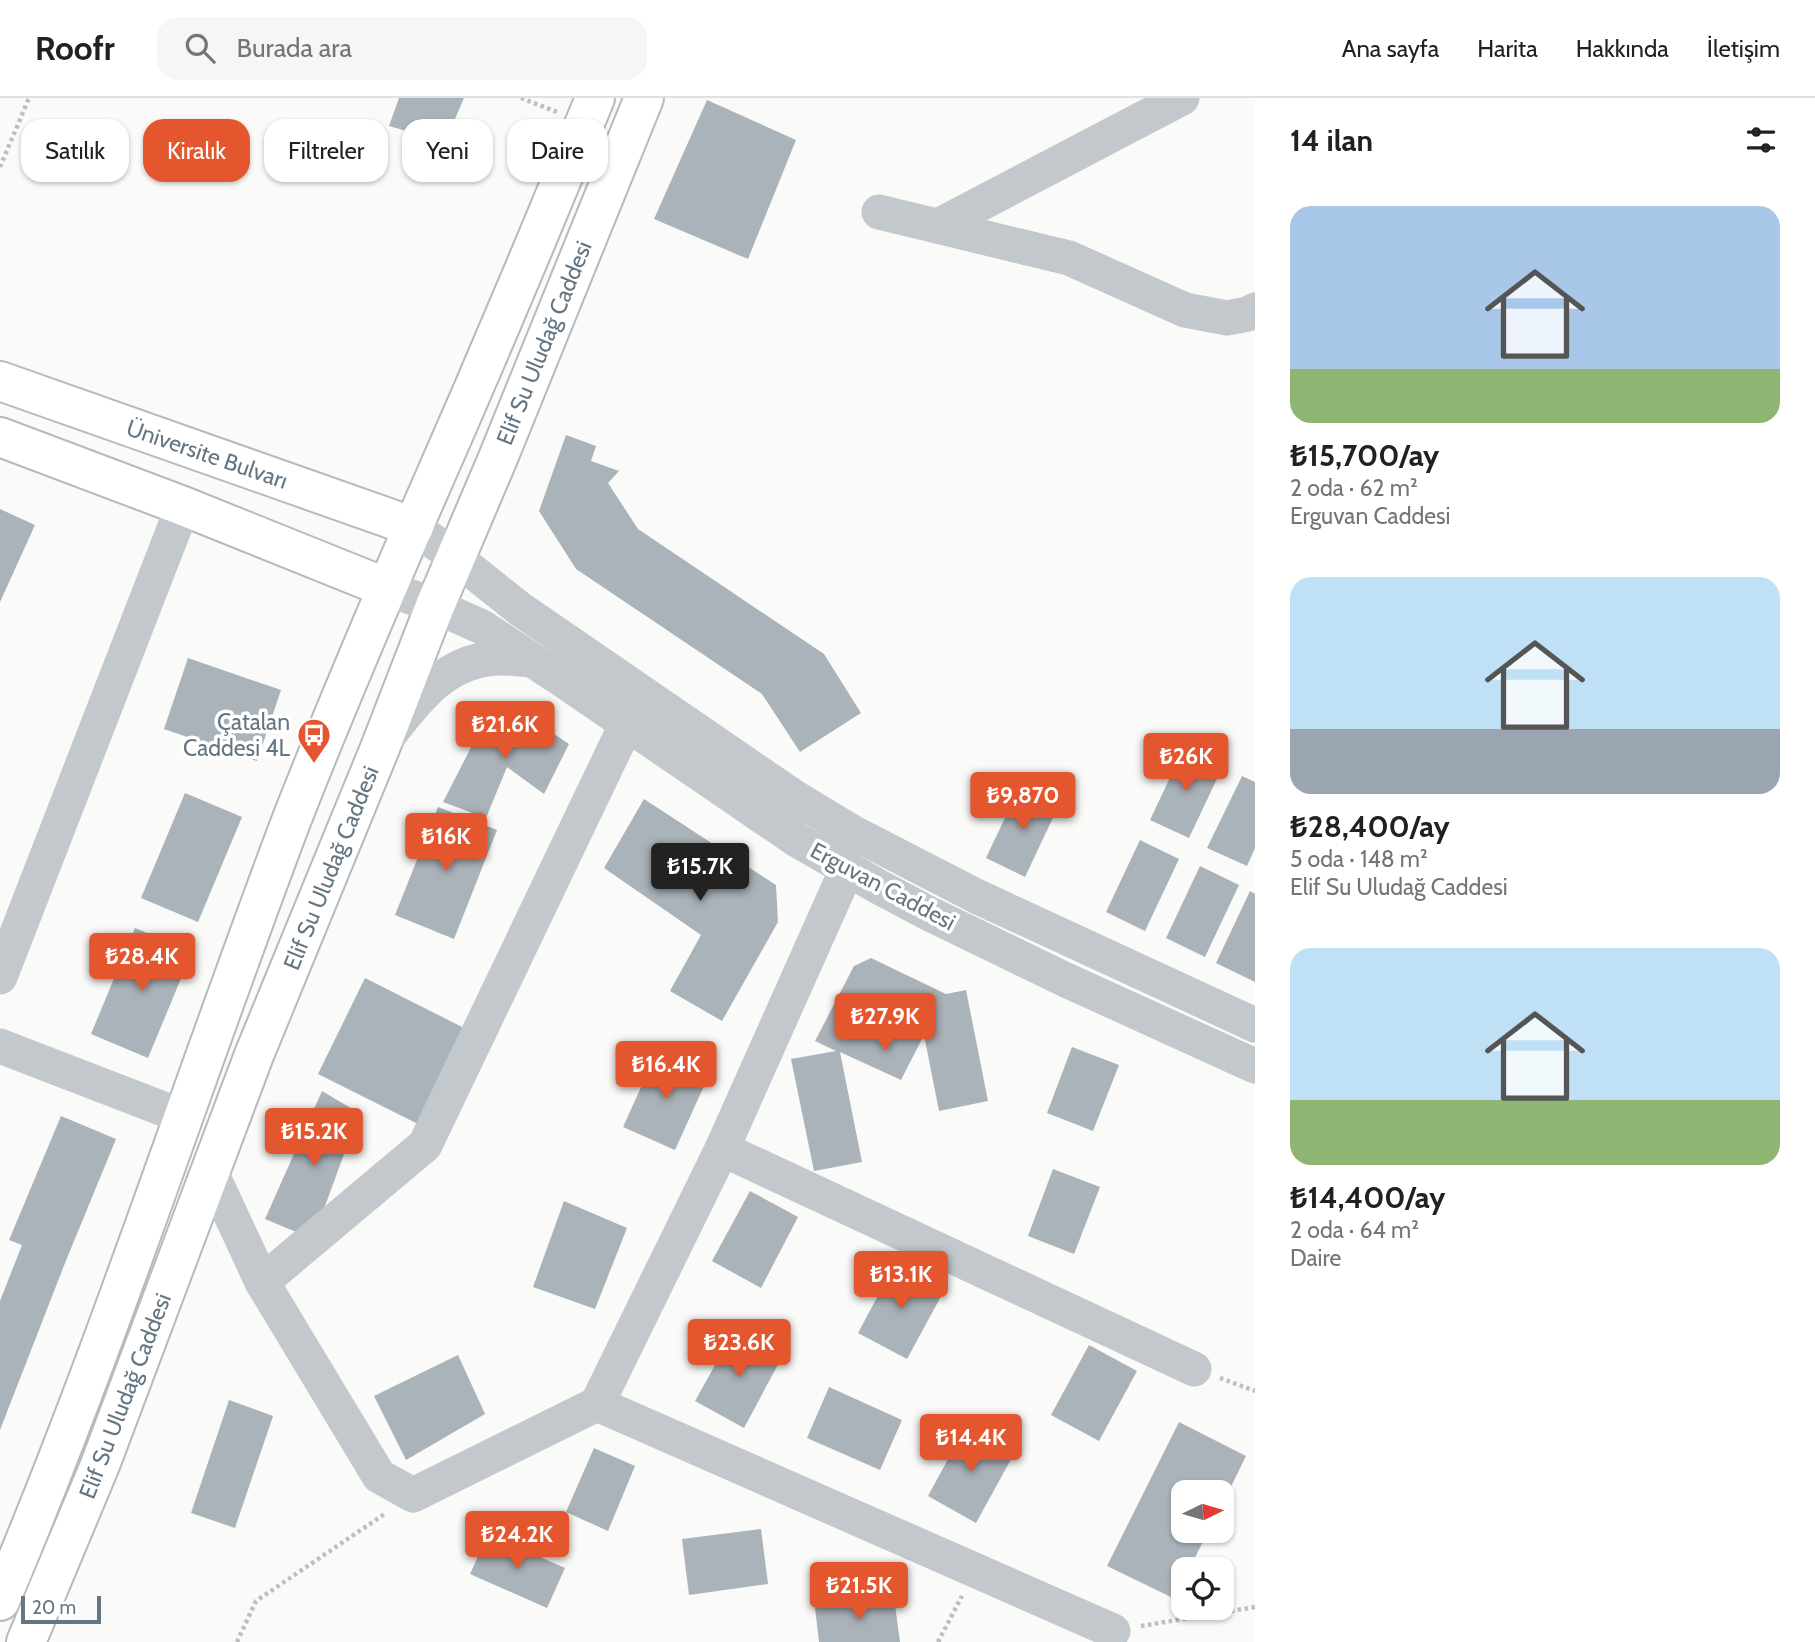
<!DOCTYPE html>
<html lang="tr">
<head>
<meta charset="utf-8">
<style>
  :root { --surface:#fff; --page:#f6f6f6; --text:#202124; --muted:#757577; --line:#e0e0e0; --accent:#e4572e }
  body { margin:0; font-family:Cabin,sans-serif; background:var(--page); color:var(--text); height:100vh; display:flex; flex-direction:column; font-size:26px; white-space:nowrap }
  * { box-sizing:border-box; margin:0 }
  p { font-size:23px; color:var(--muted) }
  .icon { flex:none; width:38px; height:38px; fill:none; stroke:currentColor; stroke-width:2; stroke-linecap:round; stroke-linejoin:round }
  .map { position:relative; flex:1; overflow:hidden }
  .side { display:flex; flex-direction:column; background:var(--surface); width:560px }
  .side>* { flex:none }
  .guide { position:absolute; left:21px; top:21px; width:665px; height:63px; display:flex; gap:14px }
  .needle { width:46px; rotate:85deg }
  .controls { position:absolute; left:1171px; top:1382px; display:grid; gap:14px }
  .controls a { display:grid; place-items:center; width:63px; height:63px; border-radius:14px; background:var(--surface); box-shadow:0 2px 5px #0004; font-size:35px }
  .scale { position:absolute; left:21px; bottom:18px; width:80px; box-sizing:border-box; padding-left:7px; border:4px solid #657683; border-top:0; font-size:19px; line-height:24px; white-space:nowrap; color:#657683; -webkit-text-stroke:5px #fff; paint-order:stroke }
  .price { position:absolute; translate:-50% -60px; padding:0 16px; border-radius:7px; background:var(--accent); color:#fff; font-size:23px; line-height:46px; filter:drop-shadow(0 2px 4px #0008) }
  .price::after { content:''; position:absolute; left:50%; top:42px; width:21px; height:16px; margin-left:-10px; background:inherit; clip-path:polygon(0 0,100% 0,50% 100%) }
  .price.on { background:#222; color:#fff }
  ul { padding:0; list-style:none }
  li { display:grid; align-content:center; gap:14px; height:371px; padding:0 35px }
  li span { display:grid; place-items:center; height:217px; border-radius:21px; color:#555 }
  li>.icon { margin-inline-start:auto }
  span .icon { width:126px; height:126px; fill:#fffc; stroke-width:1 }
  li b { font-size:30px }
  h2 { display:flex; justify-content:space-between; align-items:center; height:84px; padding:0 35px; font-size:30px }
  .pill { padding:0 24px; border-radius:21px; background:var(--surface); box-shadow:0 2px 5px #0004; font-size:24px; line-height:63px }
  .pill.on { background:var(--accent); color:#fff }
  header { display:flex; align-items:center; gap:42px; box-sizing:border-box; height:98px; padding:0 35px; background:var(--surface); border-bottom:2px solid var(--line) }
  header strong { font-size:33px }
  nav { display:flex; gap:38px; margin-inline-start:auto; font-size:24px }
  .search { width:490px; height:63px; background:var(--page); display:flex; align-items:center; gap:18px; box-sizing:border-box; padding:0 24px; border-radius:21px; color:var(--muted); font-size:26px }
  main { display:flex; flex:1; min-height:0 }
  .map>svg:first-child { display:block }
  .building { fill:#aab3b9 }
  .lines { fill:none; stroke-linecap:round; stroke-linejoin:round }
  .major-casing { stroke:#b5babe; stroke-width:42 }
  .path { stroke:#bbbfc2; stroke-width:4.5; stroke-dasharray:3.5 3.5; stroke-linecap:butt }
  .minor { stroke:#c3c8cc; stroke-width:35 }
  .major { stroke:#fff; stroke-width:38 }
  .labels { text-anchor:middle; stroke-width:7; stroke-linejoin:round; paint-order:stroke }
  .street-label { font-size:23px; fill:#657683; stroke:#fff }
  .poi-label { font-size:23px; fill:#657683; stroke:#fff; text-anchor:end }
</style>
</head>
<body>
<header>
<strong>Roofr</strong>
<div class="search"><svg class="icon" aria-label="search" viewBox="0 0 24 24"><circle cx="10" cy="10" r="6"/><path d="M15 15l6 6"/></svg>Burada ara</div>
<nav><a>Ana sayfa</a><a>Harita</a><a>Hakkında</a><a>İletişim</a></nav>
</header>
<main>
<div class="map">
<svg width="1255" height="1544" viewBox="0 0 1255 1544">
  <rect width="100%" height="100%" fill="#fafaf8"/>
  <g class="building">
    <path d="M399 0H464L445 44 389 28Z"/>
    <path d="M707 2 796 42 748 161 654 121Z"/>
    <path d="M566 337 596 348 591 363 619 373 608 385 638 431 824 556 861 615 800 654 762 596 576 471 539 413Z"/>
    <path d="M0 411 35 427 0 504Z"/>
    <path d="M188 560 281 592 257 663 164 631Z"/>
    <path d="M518 612 569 646 544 696 507 669 486 720 443 704 482 628Z"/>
    <path d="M1184 650 1223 668 1189 740 1150 722Z"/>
    <path d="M1242 678 1255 684V750L1247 768 1207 750Z"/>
    <path d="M1020 688 1059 707 1025 779 986 760Z"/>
    <path d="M185 695 242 719 198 824 141 800Z"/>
    <path d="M644 701 776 787 778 824 722 923 670 893 701 837 604 770Z"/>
    <path d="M438 709 497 732 454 841 395 817Z"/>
    <path d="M1140 742 1179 761 1145 833 1106 814Z"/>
    <path d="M1200 768 1239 787 1205 859 1166 840Z"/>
    <path d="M1250 793 1255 796V884L1216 865Z"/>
    <path d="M135 830 192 854 148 960 91 936Z"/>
    <path d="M871 860 946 896 966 892 988 1003 939 1013 924 937 901 982 840 954 862 1064 814 1073 791 961 836 953 815 943 854 868Z"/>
    <path d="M365 880 466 931 418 1026 318 976Z"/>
    <path d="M1072 949 1119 967 1093 1033 1047 1015Z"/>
    <path d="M657 954 709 977 675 1052 623 1029Z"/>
    <path d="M322 993 359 1015 313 1141 265 1121Z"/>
    <path d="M61 1018 116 1041 65 1165 0 1332V1203L22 1147 9 1142Z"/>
    <path d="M1053 1071 1100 1089 1074 1156 1028 1138Z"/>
    <path d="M750 1093 798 1119 761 1190 712 1163Z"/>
    <path d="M564 1103 627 1130 595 1211 533 1189Z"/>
    <path d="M896 1164 945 1191 907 1261 858 1235Z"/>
    <path d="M734 1233 782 1259 744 1330 695 1303Z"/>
    <path d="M1089 1247 1137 1273 1099 1343 1051 1317Z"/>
    <path d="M458 1257 485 1316 406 1362 374 1298Z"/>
    <path d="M829 1289 902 1322 880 1372 807 1340Z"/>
    <path d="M229 1302 273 1318 235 1430 191 1415Z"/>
    <path d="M1179 1324 1246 1358 1222 1407V1395H1183V1433H1208L1189 1472H1183V1485L1175 1501 1107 1468Z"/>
    <path d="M966 1328 1015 1354 976 1425 928 1398Z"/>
    <path d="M594 1350 635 1368 608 1433 566 1414Z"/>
    <path d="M761 1431 768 1486 689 1497 682 1441Z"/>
    <path d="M488 1436 565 1470 547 1510 470 1476Z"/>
    <path d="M894 1499 900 1544H819L815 1510Z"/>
  </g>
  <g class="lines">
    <defs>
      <g id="major">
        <path d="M0 283 414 429"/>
        <path d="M0 339 183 408 387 490"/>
        <path d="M0 1503C108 1248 192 985 290 726 331 620 376 516 421 411 481 275 539 138 595 0"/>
        <path d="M26 1544 100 1367 254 957 380 650 435 508 498 360 644 0"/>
      </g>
    </defs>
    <use href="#major" class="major-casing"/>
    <g class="path">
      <path d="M521 0 557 14"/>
      <path d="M0 69 29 0"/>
      <path d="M1220 1280 1255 1293"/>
      <path d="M1141 1528 1255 1509"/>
      <path d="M237 1544 256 1503 386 1415"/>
      <path d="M938 1544 962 1498"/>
    </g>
    <g class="minor">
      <path d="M879 114 1069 160 1185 212 1227 220 1248 216 1255 212"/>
      <path d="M938 128 1182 0"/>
      <path d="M414 429 456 460 520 511 794 699 852 734 976 798 1255 927"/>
      <path d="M387 490 435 508 482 529 564 583 797 742 879 789 928 815 1066 882 1255 968"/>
      <path d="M390 636C418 599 448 561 499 560 510 560 521 561 532 562"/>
      <path d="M0 879 183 408"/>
      <path d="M0 948 184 1019"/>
      <path d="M722 1051 1194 1271"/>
      <path d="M210 1072 262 1184 379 1378 413 1397 597 1306 722 1051 847 771"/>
      <path d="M262 1184 425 1047 627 625"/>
      <path d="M597 1306 1113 1533"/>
    </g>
    <use href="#major" class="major"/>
  </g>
  <defs>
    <symbol id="bus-pin" viewBox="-11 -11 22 30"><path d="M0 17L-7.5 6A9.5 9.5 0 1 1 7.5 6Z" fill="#e4572e" stroke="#fff"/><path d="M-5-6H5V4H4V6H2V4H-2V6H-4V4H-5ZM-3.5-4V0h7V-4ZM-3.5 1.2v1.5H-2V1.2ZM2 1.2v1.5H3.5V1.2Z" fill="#fff"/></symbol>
  </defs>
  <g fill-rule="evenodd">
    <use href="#bus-pin" x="295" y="618" width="38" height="52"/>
  </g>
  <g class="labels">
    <g class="street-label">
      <text transform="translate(544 245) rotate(-68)" y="8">Elif Su Uludağ Caddesi</text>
      <text transform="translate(207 356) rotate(19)" y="8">Üniversite Bulvarı</text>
      <text transform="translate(331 770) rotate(-68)" y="8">Elif Su Uludağ Caddesi</text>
      <text transform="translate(883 788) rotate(28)" y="8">Erguvan Caddesi</text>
      <text transform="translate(125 1298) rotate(-69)" y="8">Elif Su Uludağ Caddesi</text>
    </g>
    <g class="poi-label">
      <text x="290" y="632">Çatalan<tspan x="290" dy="26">Caddesi 4L</tspan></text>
    </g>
  </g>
</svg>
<div class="controls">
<a><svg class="needle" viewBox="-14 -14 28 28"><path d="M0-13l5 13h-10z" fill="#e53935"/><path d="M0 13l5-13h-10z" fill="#757577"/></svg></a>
<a><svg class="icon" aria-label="locate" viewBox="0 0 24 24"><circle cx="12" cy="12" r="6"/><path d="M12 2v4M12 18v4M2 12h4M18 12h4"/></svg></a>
</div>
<div class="scale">20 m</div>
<b class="price" style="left:505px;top:663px">₺21.6K</b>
<b class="price" style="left:1186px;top:695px">₺26K</b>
<b class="price" style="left:1023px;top:734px">₺9,870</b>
<b class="price" style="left:446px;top:775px">₺16K</b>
<b class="price on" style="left:700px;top:805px">₺15.7K</b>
<b class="price" style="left:142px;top:895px">₺28.4K</b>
<b class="price" style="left:885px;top:955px">₺27.9K</b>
<b class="price" style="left:666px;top:1003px">₺16.4K</b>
<b class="price" style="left:314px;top:1070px">₺15.2K</b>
<b class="price" style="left:901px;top:1213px">₺13.1K</b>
<b class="price" style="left:739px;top:1281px">₺23.6K</b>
<b class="price" style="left:971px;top:1376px">₺14.4K</b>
<b class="price" style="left:517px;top:1473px">₺24.2K</b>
<b class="price" style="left:859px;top:1524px">₺21.5K</b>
<div class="guide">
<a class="pill">Satılık</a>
<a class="pill on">Kiralık</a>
<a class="pill">Filtreler</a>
<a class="pill">Yeni</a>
<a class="pill">Daire</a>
</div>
</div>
<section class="side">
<h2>14 ilan<svg class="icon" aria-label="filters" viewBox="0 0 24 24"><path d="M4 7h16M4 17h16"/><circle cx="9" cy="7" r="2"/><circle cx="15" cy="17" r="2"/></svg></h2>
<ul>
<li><span style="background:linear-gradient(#a9c7e8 75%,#8fb573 0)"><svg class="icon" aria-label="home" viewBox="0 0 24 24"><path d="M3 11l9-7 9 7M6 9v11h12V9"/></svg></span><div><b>₺15,700/ay</b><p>2 oda · 62 m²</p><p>Erguvan Caddesi</p></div></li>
<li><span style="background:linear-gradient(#bfe0f5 70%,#9aa5b1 0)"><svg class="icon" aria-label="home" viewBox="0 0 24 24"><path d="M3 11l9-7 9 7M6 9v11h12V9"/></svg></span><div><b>₺28,400/ay</b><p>5 oda · 148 m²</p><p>Elif Su Uludağ Caddesi</p></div></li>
<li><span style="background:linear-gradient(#bfe0f5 70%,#8fb573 0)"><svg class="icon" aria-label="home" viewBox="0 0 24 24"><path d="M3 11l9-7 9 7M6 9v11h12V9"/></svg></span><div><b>₺14,400/ay</b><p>2 oda · 64 m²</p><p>Daire</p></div></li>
</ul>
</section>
</main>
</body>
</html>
